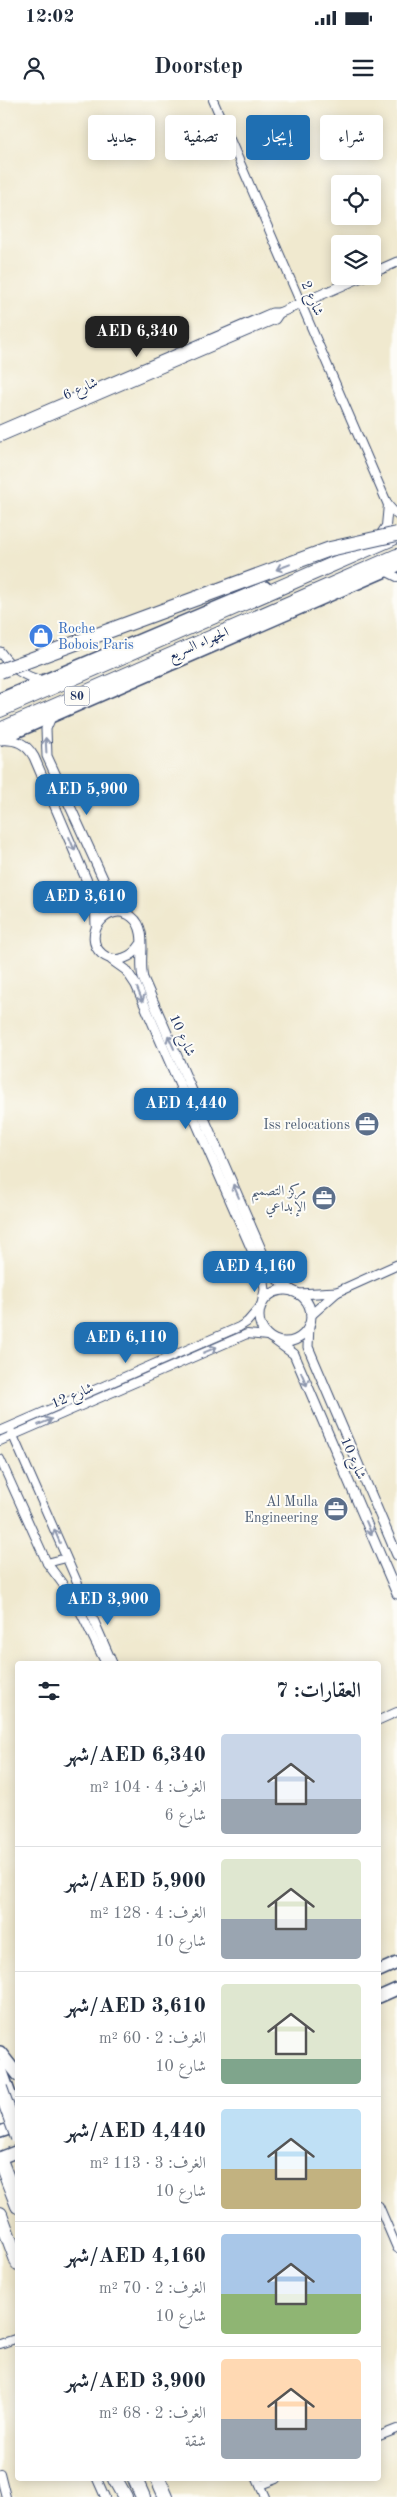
<!DOCTYPE html>
<html lang="ar">
<head>
<meta charset="utf-8">
<style>
  :root { --surface:#fff; --page:#f6f6f7; --text:#1f2937; --muted:#747a83; --line:#e0e1e3; --accent:#1f6fb2 }
  body { margin:0; font-family:"Old Standard TT",Amiri,serif; background:var(--page); color:var(--text); direction:rtl; height:100vh; display:flex; flex-direction:column; font-size:19px; white-space:nowrap }
  * { box-sizing:border-box; margin:0 }
  p { font-size:16px; color:var(--muted) }
  .icon { flex:none; width:28px; height:28px; fill:none; stroke:currentColor; stroke-width:2; stroke-linecap:round; stroke-linejoin:round }
  .map { position:relative; flex:1; overflow:hidden; direction:ltr }
  .details { position:absolute; left:15px; top:1561px; width:366px; height:820px; display:flex; flex-direction:column; background:var(--surface); border-radius:5px; box-shadow:0 2px 12px #0003; direction:rtl }
  .details>* { flex:none }
  .banner { position:absolute; left:15px; top:15px; width:368px; height:45px; direction:rtl; display:flex; gap:10px }
  .controls { position:absolute; left:331px; top:75px; display:grid; gap:10px }
  .controls a { display:grid; place-items:center; width:50px; height:50px; border-radius:5px; background:var(--surface); box-shadow:0 2px 12px #0003; font-size:25px }
  .price { position:absolute; translate:-50% -42px; padding:0 11px; border-radius:10px; background:var(--accent); color:#fff; font-size:16px; line-height:32px; filter:drop-shadow(0 1px 2px #0008) }
  .price::after { content:''; position:absolute; left:50%; top:30px; width:15px; height:11px; margin-left:-8px; background:inherit; clip-path:polygon(0 0,100% 0,50% 100%) }
  .price.selected { background:#222; color:#fff }
  ul { padding:0; list-style:none }
  li { display:flex; align-items:center; gap:15px; height:125px; padding:0 20px }
  li+li { border-top:1px solid var(--line) }
  li span { display:grid; place-items:center; flex:none; width:140px; height:100px; border-radius:5px; color:#555 }
  li>.icon { margin-inline-start:auto }
  span .icon { width:60px; height:60px; fill:#fffc; stroke-width:1 }
  li b { font-size:21px }
  h2 { display:flex; justify-content:space-between; align-items:center; height:60px; padding:0 20px; font-size:21px }
  .chip { padding:0 18px; border-radius:5px; background:var(--surface); box-shadow:0 2px 12px #0003; font-size:18px; line-height:45px }
  .chip.selected { background:var(--accent); color:#fff }
  .status { display:flex; justify-content:space-between; align-items:center; height:35px; padding:0 25px; background:var(--surface); direction:ltr }
  .status svg { height:14px; fill:currentColor }
  header { display:flex; justify-content:space-between; align-items:center; height:65px; padding:0 20px; background:var(--surface); font-size:22px; font-weight:700 }
  .map>svg:first-child { display:block }
  .lines { fill:none; stroke-linecap:round; stroke-linejoin:round }
  .minor-casing { stroke:#3b4b6f; stroke-width:10 }
  .tertiary-casing { stroke:#3b4b6f; stroke-width:11 }
  .primary-casing { stroke:#3b4b6f; stroke-width:14 }
  .motorway-casing { stroke:#3b4b6f; stroke-width:16 }
  .minor { stroke:#fff; stroke-width:8 }
  .tertiary { stroke:#fff; stroke-width:9 }
  .primary { stroke:#fff; stroke-width:11 }
  .motorway { stroke:#fff; stroke-width:14 }
  .motorway-bridge-casing { stroke:#3b4b6f; stroke-width:16; stroke-linecap:butt }
  .motorway-bridge { stroke:#fff; stroke-width:14 }
  .oneway { stroke:#8d97ae }
  .labels { text-anchor:middle; stroke-width:4; stroke-linejoin:round; paint-order:stroke }
  .shield { fill:#fdfcf7; stroke:#5f6c8c; stroke-width:1 }
  .shield-label { font-size:12px; font-weight:bold; fill:#1b2f5e }
  .street-label { font-size:14px; fill:#1b2f5e; stroke:#fdfcf7 }
  .shop-label { font-size:14px; fill:#366cbe; stroke:#fdfcf7; text-anchor:start }
  .service-label { font-size:14px; fill:#4e5e75; stroke:#fdfcf7; text-anchor:end }
</style>
</head>
<body>
<div class="status"><b>12:02</b><svg viewBox="0 0 49 12"><path d="M0 12V9h3v3zM5 12V6h3v6zM10 12V3h3v9zM15 12V0h3v12zM26 1h20v11H26zM47 4h2v5h-2z"/></svg></div>
<header><svg class="icon" aria-label="menu" viewBox="0 0 24 24"><path d="M4 6h16M4 12h16M4 18h16"/></svg>Doorstep<svg class="icon" aria-label="person" viewBox="0 0 24 24"><circle cx="12" cy="8" r="4"/><path d="M4 21q1-7 8-7t8 7"/></svg></header>
<div class="map">
<svg width="397" height="2397" viewBox="0 0 397 2397">
  <rect width="100%" height="100%" fill="#fdfcf7"/>
  <filter id="ink" filterUnits="userSpaceOnUse"><feTurbulence type="fractalNoise" baseFrequency=".02" numOctaves="2"/><feDisplacementMap in="SourceGraphic" scale="10" xChannelSelector="R" yChannelSelector="G"/><feConvolveMatrix kernelMatrix="1 2 1 2 8 2 1 2 1" color-interpolation-filters="sRGB"/></filter>
  <filter id="wash" filterUnits="userSpaceOnUse"><feTurbulence type="fractalNoise" baseFrequency=".0096" numOctaves="4" result="noise"/><feDisplacementMap in="SourceGraphic" scale="20" xChannelSelector="R" yChannelSelector="G"/><feGaussianBlur stdDeviation="1.12" result="paint"/><feColorMatrix in="noise" values="0 0 0 0 0 0 0 0 0 0 0 0 0 0 0 0 0 1.4 0 .05"/><feComposite in="paint" operator="in"/></filter>
  <g filter="url(#wash)">
    <rect width="100%" height="100%" fill="#f0e9cf"/>
  </g>
  <g filter="url(#ink)">
    <g class="lines">
      <defs>
        <g id="minor">
          <path d="M213 0 388 405 397 415"/>
          <path d="M378 438 386 426 388 405"/>
          <path d="M385 471 397 477"/>
          <path d="M0 1331 239 1227 247 1222 260 1207"/>
          <path d="M11 1331 113 1564"/>
          <path d="M0 1341 247 1234 267 1236"/>
          <path d="M0 1359 47 1463 74 1499 106 1564"/>
          <path d="M47 1463 66 1458"/>
          <path d="M379 1620 397 1612"/>
          <path d="M379 2106 397 2148"/>
          <path d="M0 2244 18 2238"/>
          <path d="M379 2336 397 2329"/>
          <path d="M0 2373 6 2397"/>
          <path d="M97 2379 105 2397"/>
          <path d="M257 2379 265 2397"/>
          <path d="M260 2385 276 2379"/>
        </g>
        <g id="tertiary">
          <path d="M372 173 397 162"/>
          <path d="M0 330 272 213H279L364 176"/>
          <path d="M0 337 275 219 279 213"/>
          <path d="M0 552C11 568 24 577 43 581"/>
          <path d="M51 617 46 629 47 656 110 794 126 813"/>
          <path d="M0 640C16 639 26 643 34 657L95 800 96 825"/>
          <path d="M141 844C132 858 116 865 102 854 80 835 109 799 132 817 149 830 138 859 143 878L270 1170 278 1180 294 1192"/>
          <path d="M112 860 126 870 136 885 263 1175 265 1190 262 1204"/>
          <circle cx="285" cy="1216" r="26"/>
          <path d="M298 1194 337 1192"/>
          <path d="M311 1215 337 1192 397 1165"/>
          <path d="M309 1225 308 1247 397 1455"/>
          <path d="M276 1241 294 1254 397 1494"/>
        </g>
        <g id="primary">
          <path d="M0 599 265 487"/>
          <path d="M0 639 397 466"/>
          <path d="M379 1871 397 1863"/>
          <path d="M379 1897 397 1889"/>
          <path d="M0 1952 18 1975"/>
          <path d="M0 1966 17 2014"/>
          <path d="M0 2032 18 2026"/>
          <path d="M0 2058 18 2051"/>
        </g>
        <g id="motorway">
          <path d="M0 610 393 438"/>
          <path d="M0 630 397 456"/>
          <path d="M0 2060 18 2106"/>
          <path d="M0 2114 18 2163"/>
          <path d="M115 2379 125 2397"/>
          <path d="M135 2379 143 2397"/>
          <path d="M158 2379 166 2397"/>
        </g>
      </defs>
      <use href="#minor" class="minor-casing"/>
      <use href="#tertiary" class="tertiary-casing"/>
      <use href="#primary" class="primary-casing"/>
      <use href="#motorway" class="motorway-casing"/>
      <use href="#minor" class="minor"/>
      <use href="#tertiary" class="tertiary"/>
      <use href="#primary" class="primary"/>
      <use href="#motorway" class="motorway"/>
      <defs>
        <g id="motorway-bridge">
          <path d="M0 571 330 449 397 434"/>
          <path d="M0 1988 18 2038"/>
        </g>
      </defs>
      <use href="#motorway-bridge" class="motorway-bridge-casing"/>
      <use href="#motorway-bridge" class="motorway-bridge"/>
    </g>
    <defs><path id="oneway-shaft" d="M-6 0H5M1.5-3L5.5 0L1.5 3" fill="none" stroke-width="1.6" stroke-linecap="round" stroke-linejoin="round" transform="scale(1.25)"/></defs>
    <g class="oneway">
      <use href="#oneway-shaft" transform="translate(283 467) rotate(159)"/>
      <use href="#oneway-shaft" transform="translate(46 645) rotate(-93)"/>
      <use href="#oneway-shaft" transform="translate(72 744) rotate(68)"/>
      <use href="#oneway-shaft" transform="translate(140 895) rotate(68)"/>
      <use href="#oneway-shaft" transform="translate(171 942) rotate(-114)"/>
      <use href="#oneway-shaft" transform="translate(236 1091) rotate(-113)"/>
      <use href="#oneway-shaft" transform="translate(210 1250) rotate(-23)"/>
      <use href="#oneway-shaft" transform="translate(304 1279) rotate(66)"/>
      <use href="#oneway-shaft" transform="translate(45 1322) rotate(-23)"/>
      <use href="#oneway-shaft" transform="translate(369 1428) rotate(67)"/>
      <use href="#oneway-shaft" transform="translate(57 1436) rotate(-113)"/>
    </g>
  </g>
  <defs>
    <symbol id="shop-disc" viewBox="-11 -11 22 22"><circle r="9.5" fill="#3f7fe0" stroke="#fdfcf7"/><path d="M-5-2.5h2.3a2.7 3.5 0 0 1 5.4 0H5L5.5 6h-11ZM-1.5-2.5h3a1.5 2.3 0 0 0-3 0Z" fill="#fff"/></symbol>
    <symbol id="office-disc" viewBox="-11 -11 22 22"><circle r="9.5" fill="#5c6f8a" stroke="#fdfcf7"/><path d="M-6-3h4V-5.5h4V-3h4V5H-6ZM-1-4.5V-3h2v-1.5ZM-6 0V1H6V0Z" fill="#fff"/></symbol>
  </defs>
  <g fill-rule="evenodd">
    <use href="#shop-disc" x="27" y="522" width="28" height="28"/>
    <use href="#office-disc" x="353" y="1010" width="28" height="28"/>
    <use href="#office-disc" x="310" y="1084" width="28" height="28"/>
    <use href="#office-disc" x="322" y="1395" width="28" height="28"/>
  </g>
  <g class="labels">
    <rect class="shield" x="64.5" y="586.5" width="25" height="19" rx="4"/>
    <g class="shield-label">
      <text x="77" y="600">80</text>
    </g>
    <g class="street-label">
      <text transform="translate(313 198) rotate(67)" y="5">شارع 2</text>
      <text transform="translate(80 288) rotate(-23)" y="5">شارع 6</text>
      <text transform="translate(198 543) rotate(-23)" y="5">الجهراء السريع</text>
      <text transform="translate(183 935) rotate(66)" y="5">شارع 10</text>
      <text transform="translate(72 1295) rotate(-23)" y="5">شارع 12</text>
      <text transform="translate(354 1358) rotate(67)" y="5">شارع 10</text>
    </g>
    <g class="shop-label">
      <text x="58" y="533">Roche<tspan x="58" dy="16">Bobois Paris</tspan></text>
    </g>
    <g class="service-label">
      <text x="350" y="1029">Iss relocations</text>
      <text x="306" y="1095">مركز التصميم<tspan x="306" dy="16">الإبداعي</tspan></text>
      <text x="318" y="1406">Al Mulla<tspan x="318" dy="16">Engineering</tspan></text>
    </g>
  </g>
</svg>
<div class="controls">
<a><svg class="icon" aria-label="locate" viewBox="0 0 24 24"><circle cx="12" cy="12" r="6"/><path d="M12 2v4M12 18v4M2 12h4M18 12h4"/></svg></a>
<a><svg class="icon" aria-label="layers" viewBox="0 0 24 24"><path d="M12 4l9 5-9 5-9-5zM3 14l9 5 9-5"/></svg></a>
</div>
<b class="price selected" style="left:137px;top:258px">AED 6,340</b>
<b class="price" style="left:87px;top:716px">AED 5,900</b>
<b class="price" style="left:85px;top:823px">AED 3,610</b>
<b class="price" style="left:186px;top:1030px">AED 4,440</b>
<b class="price" style="left:255px;top:1193px">AED 4,160</b>
<b class="price" style="left:126px;top:1264px">AED 6,110</b>
<b class="price" style="left:108px;top:1526px">AED 3,900</b>
<div class="banner">
<a class="chip">شراء</a>
<a class="chip selected">إيجار</a>
<a class="chip">تصفية</a>
<a class="chip">جديد</a>
</div>
<section class="details">
<h2>العقارات: 7<svg class="icon" aria-label="filters" viewBox="0 0 24 24"><path d="M4 7h16M4 17h16"/><circle cx="9" cy="7" r="2"/><circle cx="15" cy="17" r="2"/></svg></h2>
<ul>
<li><span style="background:linear-gradient(#c9d6e8 65%,#9aa5b1 0)"><svg class="icon" aria-label="home" viewBox="0 0 24 24"><path d="M3 11l9-7 9 7M6 9v11h12V9"/></svg></span><div><b>AED 6,340/شهر</b><p>الغرف: 4 · 104 m²</p><p>شارع 6</p></div></li>
<li><span style="background:linear-gradient(#dfe7d0 60%,#9aa5b1 0)"><svg class="icon" aria-label="home" viewBox="0 0 24 24"><path d="M3 11l9-7 9 7M6 9v11h12V9"/></svg></span><div><b>AED 5,900/شهر</b><p>الغرف: 4 · 128 m²</p><p>شارع 10</p></div></li>
<li><span style="background:linear-gradient(#dfe7d0 75%,#7fa58c 0)"><svg class="icon" aria-label="home" viewBox="0 0 24 24"><path d="M3 11l9-7 9 7M6 9v11h12V9"/></svg></span><div><b>AED 3,610/شهر</b><p>الغرف: 2 · 60 m²</p><p>شارع 10</p></div></li>
<li><span style="background:linear-gradient(#bfe0f5 60%,#c2b280 0)"><svg class="icon" aria-label="home" viewBox="0 0 24 24"><path d="M3 11l9-7 9 7M6 9v11h12V9"/></svg></span><div><b>AED 4,440/شهر</b><p>الغرف: 3 · 113 m²</p><p>شارع 10</p></div></li>
<li><span style="background:linear-gradient(#a9c7e8 60%,#8fb573 0)"><svg class="icon" aria-label="home" viewBox="0 0 24 24"><path d="M3 11l9-7 9 7M6 9v11h12V9"/></svg></span><div><b>AED 4,160/شهر</b><p>الغرف: 2 · 70 m²</p><p>شارع 10</p></div></li>
<li><span style="background:linear-gradient(#ffd9b3 60%,#9aa5b1 0)"><svg class="icon" aria-label="home" viewBox="0 0 24 24"><path d="M3 11l9-7 9 7M6 9v11h12V9"/></svg></span><div><b>AED 3,900/شهر</b><p>الغرف: 2 · 68 m²</p><p>شقة</p></div></li>
</ul>
</section>
</div>
</body>
</html>
